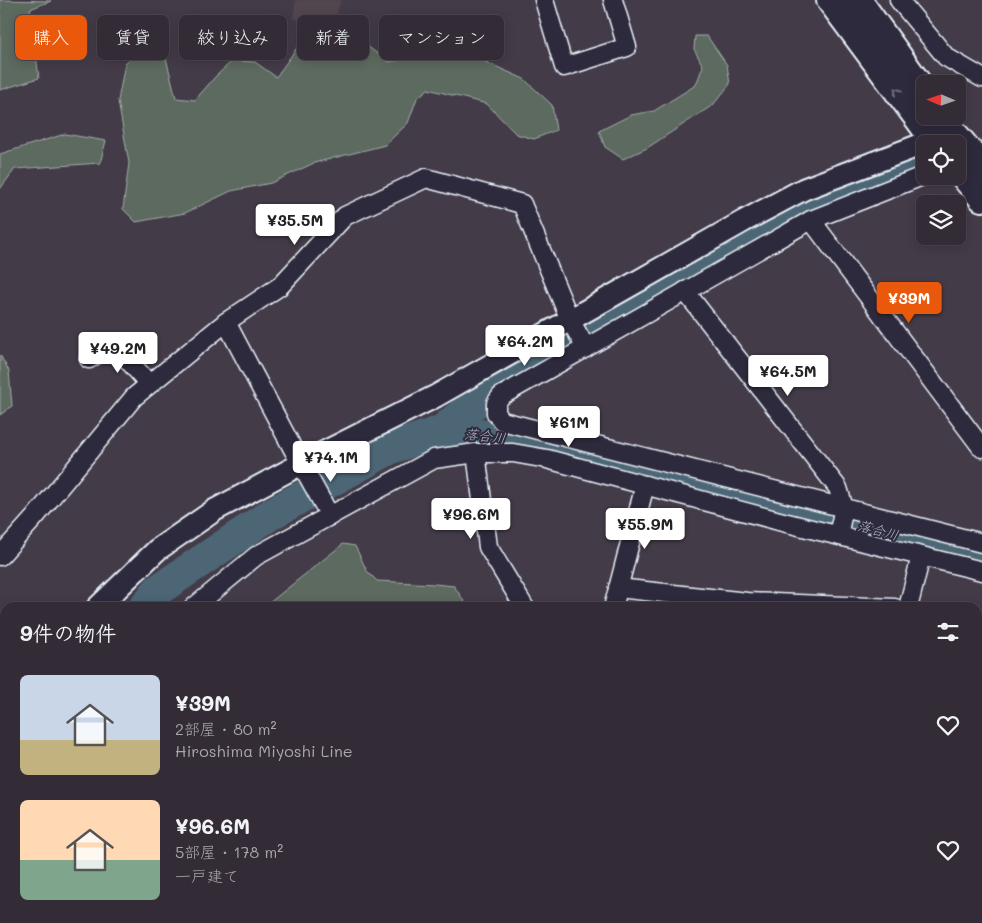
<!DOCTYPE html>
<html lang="ja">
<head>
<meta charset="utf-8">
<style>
  :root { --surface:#332c36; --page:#3e3842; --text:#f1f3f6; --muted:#a9a7ad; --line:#4e4851; --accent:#ea580c }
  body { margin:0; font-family:Mali,"Klee One",sans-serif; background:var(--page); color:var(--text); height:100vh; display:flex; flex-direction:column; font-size:19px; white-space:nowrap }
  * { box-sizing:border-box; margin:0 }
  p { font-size:16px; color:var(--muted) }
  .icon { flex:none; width:28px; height:28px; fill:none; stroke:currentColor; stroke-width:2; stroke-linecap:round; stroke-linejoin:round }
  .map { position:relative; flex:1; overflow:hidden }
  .side { position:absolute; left:0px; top:602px; width:982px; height:321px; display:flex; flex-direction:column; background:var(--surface); border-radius:15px 15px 0 0; box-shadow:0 2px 12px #0003,0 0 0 1px var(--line) }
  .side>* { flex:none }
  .banner { position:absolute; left:15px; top:15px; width:500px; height:45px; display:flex; gap:10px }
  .needle { width:32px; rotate:272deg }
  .controls { position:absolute; left:916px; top:75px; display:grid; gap:10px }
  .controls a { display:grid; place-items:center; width:50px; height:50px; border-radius:8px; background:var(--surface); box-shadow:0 2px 12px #0003,0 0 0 1px var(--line); font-size:25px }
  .price { position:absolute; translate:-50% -42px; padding:0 11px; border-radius:5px; background:#fff; color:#222; font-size:16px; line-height:32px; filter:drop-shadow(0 1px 2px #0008) }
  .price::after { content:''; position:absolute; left:50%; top:30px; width:15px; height:11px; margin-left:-8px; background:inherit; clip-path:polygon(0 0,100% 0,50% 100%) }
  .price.on { background:var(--accent); color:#fff }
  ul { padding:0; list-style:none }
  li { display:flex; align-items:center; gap:15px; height:125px; padding:0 20px }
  li span { display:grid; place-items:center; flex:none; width:140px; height:100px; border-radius:8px; color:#555 }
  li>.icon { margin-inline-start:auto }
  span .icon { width:60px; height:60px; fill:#fffc; stroke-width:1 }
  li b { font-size:21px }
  h2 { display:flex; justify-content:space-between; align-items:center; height:60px; padding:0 20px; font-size:21px }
  .chip { padding:0 18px; border-radius:8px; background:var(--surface); box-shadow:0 2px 12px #0003,0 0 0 1px var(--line); font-size:18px; line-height:45px }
  .chip.on { background:var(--accent); color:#fff }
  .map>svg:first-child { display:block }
  .built { fill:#534750 }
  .green { fill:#5d6a5f; stroke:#a2aeac }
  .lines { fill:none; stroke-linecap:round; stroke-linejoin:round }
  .river { stroke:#4d6676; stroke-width:32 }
  .minor-casing { stroke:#e8f1f8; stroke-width:21 }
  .tertiary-casing { stroke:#e8f1f8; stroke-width:25 }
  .primary-casing { stroke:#e8f1f8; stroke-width:30 }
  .minor { stroke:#2f2a3d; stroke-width:18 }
  .tertiary { stroke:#2f2a3d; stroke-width:21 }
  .primary { stroke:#2f2a3d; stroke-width:26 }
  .oneway { stroke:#70707e }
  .labels { text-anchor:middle; stroke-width:4; stroke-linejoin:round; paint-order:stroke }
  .water-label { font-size:14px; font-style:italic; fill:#aab9c4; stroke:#2f2a3d }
</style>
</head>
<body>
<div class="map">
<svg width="982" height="923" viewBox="0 0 982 923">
  <rect width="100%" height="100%" fill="#443b48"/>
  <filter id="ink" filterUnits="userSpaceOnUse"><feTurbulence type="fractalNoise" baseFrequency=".02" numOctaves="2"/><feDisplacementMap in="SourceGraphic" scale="10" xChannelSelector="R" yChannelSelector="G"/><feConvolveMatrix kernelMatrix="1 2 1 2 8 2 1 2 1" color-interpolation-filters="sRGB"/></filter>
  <g filter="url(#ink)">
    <path class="built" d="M296 0H341L333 24 293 19Z"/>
    <g class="green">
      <path d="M0 0 51 1 30 9 39 78 0 90Z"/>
      <path d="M695 36H707L727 65 730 84 713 105 647 148 623 159 605 147 599 131 631 115 654 111 696 85 703 66 694 49Z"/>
      <path d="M356 38 389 62 453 49 486 62 524 79 552 105 556 130 534 139 516 134 487 104 428 89 417 98 408 123 385 145 314 163 271 183 231 191 185 213 136 222 123 209 129 163 118 101 125 63 143 49 166 58 176 98 195 100 215 77 232 61 255 62 276 77 299 45Z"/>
      <path d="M65 134 106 141 100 163 15 169 0 189V154Z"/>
      <path d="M0 355 9 371 12 406 0 415Z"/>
      <path d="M343 544 355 546 367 571 377 581 434 584 454 586 468 607H264Z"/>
      <rect x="978" y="616" width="4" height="118"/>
      <path d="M52 919H112L108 923H47Z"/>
    </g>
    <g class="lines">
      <g class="river">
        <path d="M442 431 497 384 765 228 810 206 911 165"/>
        <path d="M144 608 158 590 271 514 391 448 442 431 496 436 577 451 745 497 956 552 982 558"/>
        <path d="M0 824 5 817"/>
      </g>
      <defs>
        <g id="minor">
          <path d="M544 0 564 67 627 47 613 0"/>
          <path d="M899 0 946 57 982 78"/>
          <path d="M925 175 811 220 501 396 496 403V413L502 421 982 543"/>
          <path d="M811 220 982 448"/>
          <path d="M685 291 838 488 844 508 838 535"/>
          <path d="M226 322 293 449 330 516"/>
          <path d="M89 359 114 344 149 384"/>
          <path d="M476 453 488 547 525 608"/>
          <path d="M0 556 35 517 134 397 226 322 280 286 345 216 426 178 522 204 570 320 586 348"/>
          <path d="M618 588 747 602 895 608"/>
          <path d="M193 608 256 556 434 459 476 453H513L547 459 783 522 982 571"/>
          <path d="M613 608 645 485"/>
          <path d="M908 608 921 556"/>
          <path d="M0 656 5 659"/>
          <path d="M978 755H982"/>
          <path d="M0 899 5 890"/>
          <path d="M978 907 982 911"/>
          <path d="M306 919 309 920 343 923"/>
          <path d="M829 919 833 923"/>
          <path d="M135 923 139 919"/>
          <path d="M277 923 281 919"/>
        </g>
        <g id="tertiary">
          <path d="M97 608 157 550 215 510 301 464 436 396 744 221 804 189 933 140 946 133"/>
          <path d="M0 748 5 739"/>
        </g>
        <g id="primary">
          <path d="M830 0 937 144"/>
          <path d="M858 0 925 93"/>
          <path d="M942 116 951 130 982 166"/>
          <path d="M958 169 982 198"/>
        </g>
      </defs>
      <use href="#minor" class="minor-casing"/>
      <use href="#tertiary" class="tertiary-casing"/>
      <use href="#primary" class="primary-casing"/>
      <use href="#minor" class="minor"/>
      <use href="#tertiary" class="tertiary"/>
      <use href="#primary" class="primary"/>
    </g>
    <defs><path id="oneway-chevron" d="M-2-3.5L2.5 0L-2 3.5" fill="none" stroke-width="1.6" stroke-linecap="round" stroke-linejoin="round" transform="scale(1.25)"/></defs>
    <use class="oneway" href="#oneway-chevron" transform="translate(897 91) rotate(-126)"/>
  </g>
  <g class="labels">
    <g class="water-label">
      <text transform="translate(485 436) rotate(7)" y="5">落合川</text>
      <text transform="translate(878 530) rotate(15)" y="5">落合川</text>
    </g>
  </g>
</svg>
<div class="controls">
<a><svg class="needle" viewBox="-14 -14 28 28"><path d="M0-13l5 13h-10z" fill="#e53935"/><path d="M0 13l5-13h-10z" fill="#a9a7ad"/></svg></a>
<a><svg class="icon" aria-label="locate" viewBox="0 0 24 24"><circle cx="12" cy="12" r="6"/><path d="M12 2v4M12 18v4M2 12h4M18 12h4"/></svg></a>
<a><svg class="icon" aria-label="layers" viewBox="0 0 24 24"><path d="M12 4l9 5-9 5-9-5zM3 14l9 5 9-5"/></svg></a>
</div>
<b class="price" style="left:295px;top:246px">¥35.5M</b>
<b class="price on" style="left:909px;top:324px">¥39M</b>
<b class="price" style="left:525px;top:367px">¥64.2M</b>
<b class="price" style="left:118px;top:374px">¥49.2M</b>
<b class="price" style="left:788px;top:397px">¥64.5M</b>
<b class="price" style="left:569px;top:448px">¥61M</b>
<b class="price" style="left:331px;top:483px">¥74.1M</b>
<b class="price" style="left:471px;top:540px">¥96.6M</b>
<b class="price" style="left:645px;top:550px">¥55.9M</b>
<div class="banner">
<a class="chip on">購入</a>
<a class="chip">賃貸</a>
<a class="chip">絞り込み</a>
<a class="chip">新着</a>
<a class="chip">マンション</a>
</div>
<section class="side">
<h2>9件の物件<svg class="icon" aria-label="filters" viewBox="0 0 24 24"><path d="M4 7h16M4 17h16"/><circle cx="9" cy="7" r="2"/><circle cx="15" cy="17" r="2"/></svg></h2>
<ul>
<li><span style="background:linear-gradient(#c9d6e8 65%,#c2b280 0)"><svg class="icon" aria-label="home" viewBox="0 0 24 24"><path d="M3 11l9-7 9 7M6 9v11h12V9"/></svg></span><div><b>¥39M</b><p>2部屋 · 80 m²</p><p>Hiroshima Miyoshi Line</p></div><svg class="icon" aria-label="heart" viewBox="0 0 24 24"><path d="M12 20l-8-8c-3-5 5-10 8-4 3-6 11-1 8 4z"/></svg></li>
<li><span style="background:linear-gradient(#ffd9b3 60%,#7fa58c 0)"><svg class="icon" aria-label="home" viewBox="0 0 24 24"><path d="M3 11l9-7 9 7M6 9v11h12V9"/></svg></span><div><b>¥96.6M</b><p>5部屋 · 178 m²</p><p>一戸建て</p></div><svg class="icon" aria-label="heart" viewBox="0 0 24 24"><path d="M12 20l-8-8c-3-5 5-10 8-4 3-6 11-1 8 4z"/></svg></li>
</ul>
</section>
</div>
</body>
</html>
